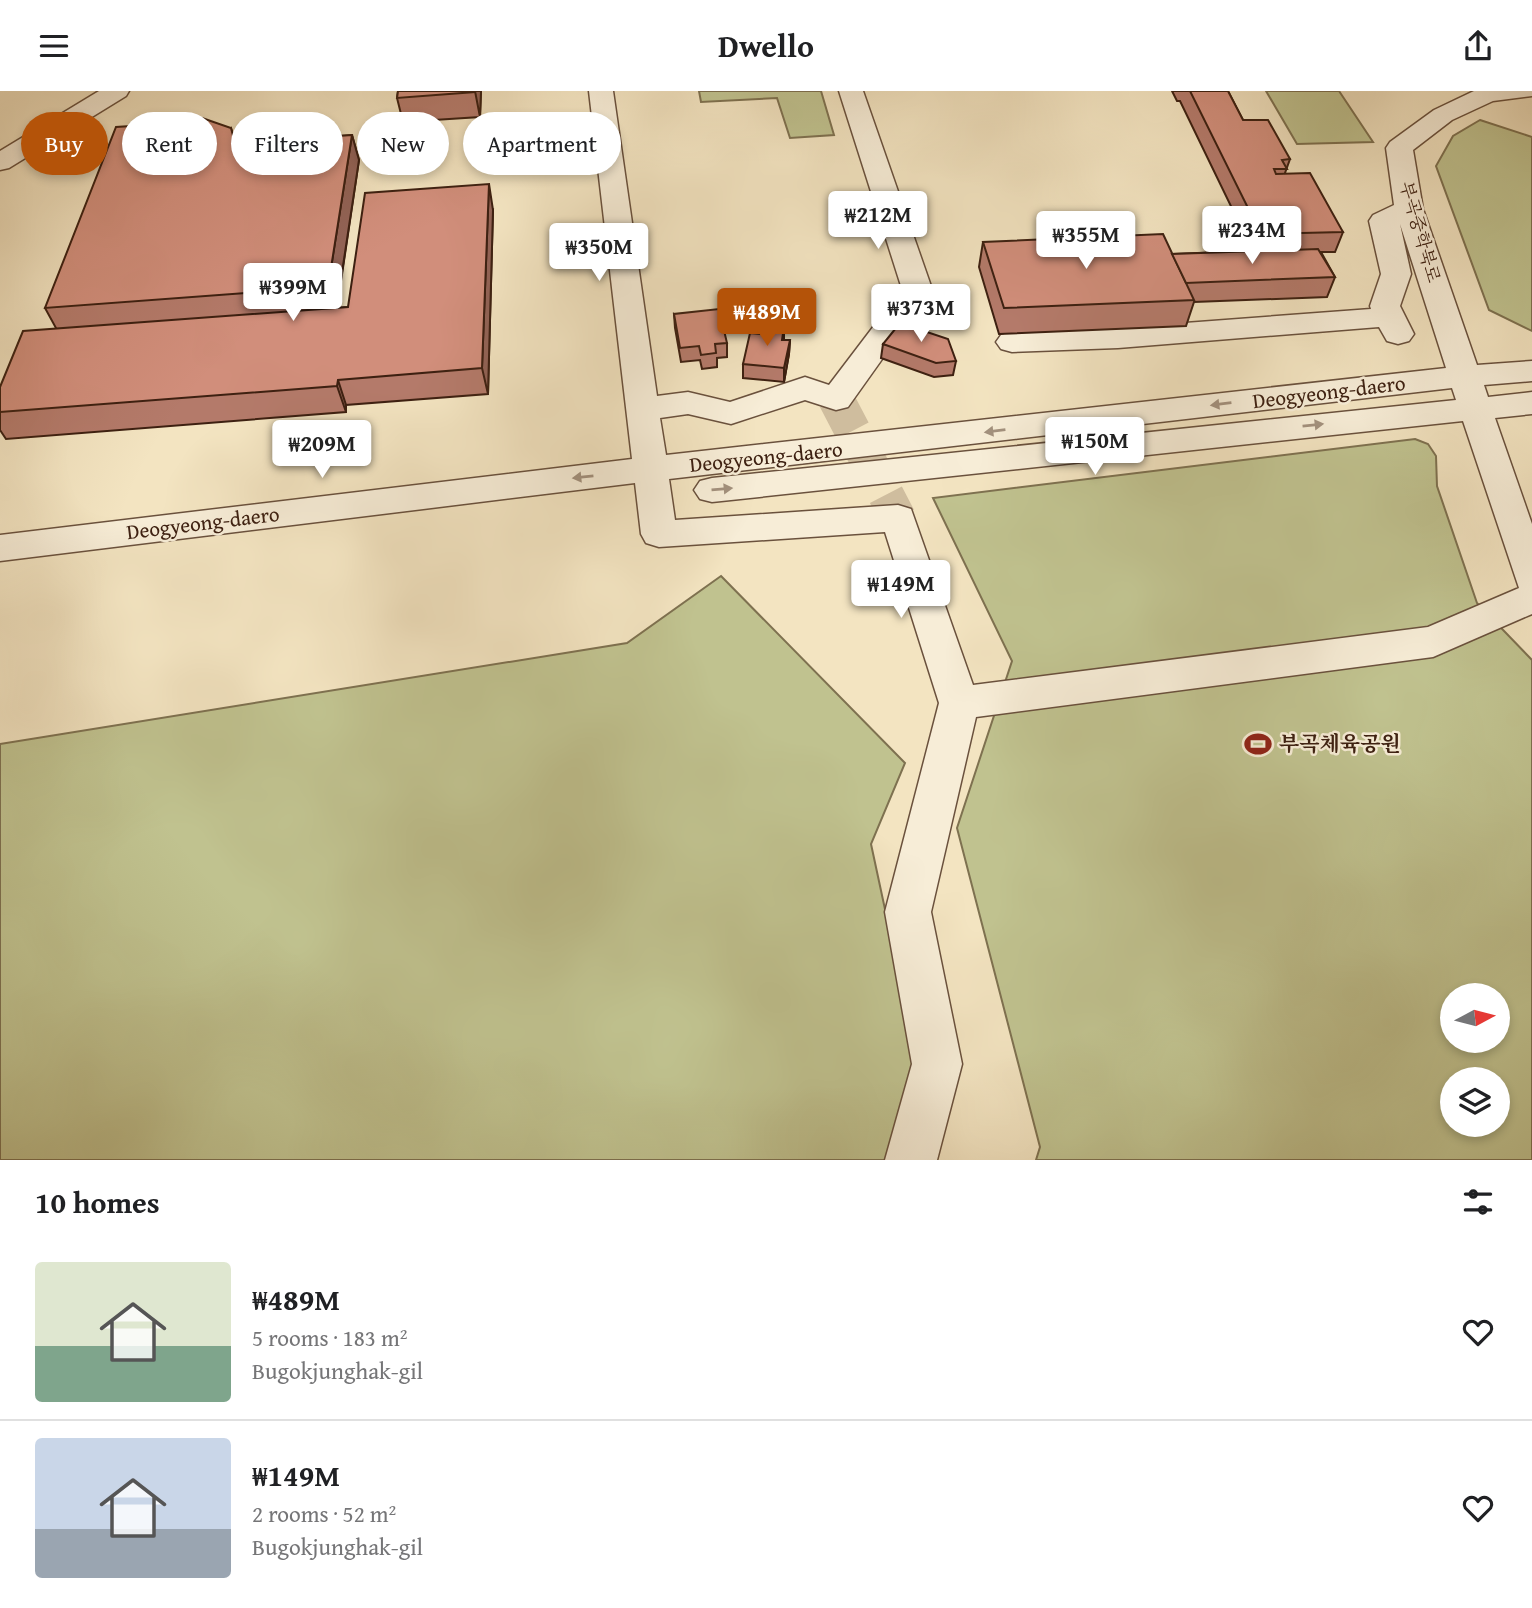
<!DOCTYPE html>
<html lang="en">
<head>
<meta charset="utf-8">
<style>
  :root { --surface:#fff; --page:#f6f6f6; --text:#202124; --muted:#757577; --line:#e0e0e0; --accent:#b45309 }
  body { margin:0; font-family:"Gentium Book Plus","Noto Serif KR",serif; background:var(--page); color:var(--text); height:100vh; display:flex; flex-direction:column; font-size:26px; white-space:nowrap }
  * { box-sizing:border-box; margin:0 }
  p { font-size:23px; color:var(--muted) }
  .icon { flex:none; width:38px; height:38px; fill:none; stroke:currentColor; stroke-width:2; stroke-linecap:round; stroke-linejoin:round }
  .map { position:relative; height:1069px; overflow:hidden }
  .details { display:flex; flex-direction:column; background:var(--surface); flex:1 }
  .details>* { flex:none }
  .top-card { position:absolute; left:21px; top:21px; width:700px; height:63px; display:flex; gap:14px }
  .needle { width:46px; rotate:83deg }
  .buttons { position:absolute; left:1440px; top:892px; display:grid; gap:14px }
  .buttons a { display:grid; place-items:center; width:70px; height:70px; border-radius:50%; background:var(--surface); box-shadow:0 4px 10px #0003; font-size:35px }
  .price { position:absolute; translate:-50% -60px; padding:0 16px; border-radius:7px; background:#fff; color:#222; font-size:23px; line-height:46px; filter:drop-shadow(0 2px 4px #0008) }
  .price::after { content:''; position:absolute; left:50%; top:42px; width:21px; height:16px; margin-left:-10px; background:inherit; clip-path:polygon(0 0,100% 0,50% 100%) }
  .price.selected { background:var(--accent); color:#fff }
  ul { padding:0; list-style:none }
  li { display:flex; align-items:center; gap:21px; height:175px; padding:0 35px }
  li+li { border-top:2px solid var(--line) }
  li span { display:grid; place-items:center; flex:none; width:196px; height:140px; border-radius:7px; color:#555 }
  li>.icon { margin-inline-start:auto }
  span .icon { width:84px; height:84px; fill:#fffc; stroke-width:1 }
  li b { font-size:30px }
  h2 { display:flex; justify-content:space-between; align-items:center; height:84px; padding:0 35px; font-size:30px }
  .pill { padding:0 24px; border-radius:32px; background:var(--surface); box-shadow:0 4px 10px #0003; font-size:24px; line-height:63px }
  .pill.selected { background:var(--accent); color:#fff }
  header { display:flex; justify-content:space-between; align-items:center; height:91px; padding:0 35px; background:var(--surface); font-size:32px; font-weight:700 }
  .map>svg:first-child { display:block }
  .green { fill:#c0c28f; stroke:#7e7150; stroke-width:2; fill-rule:evenodd }
  .lines { fill:none; stroke-linecap:round; stroke-linejoin:round }
  .minor-tunnel { stroke:#cfbd9e; stroke-width:36; stroke-dasharray:36 18; stroke-linecap:butt }
  .minor-casing { stroke:#6a513d; stroke-width:3 }
  .minor { fill:#f7edd7; fill-rule:evenodd }
  .wall { fill:#b47a6a; stroke:#3d2011; stroke-width:2 }
  .shaded-wall { fill:#926356; stroke:#3d2011; stroke-width:2 }
  .building { fill:#d18e7b; stroke:#3d2011; stroke-width:2 }
  .oneway { fill:#a3917e }
  .labels { text-anchor:middle; stroke-width:5; stroke-linejoin:round; paint-order:stroke }
  .far-street-label { font-size:18px; fill:#3d2011; stroke:#f7edd7 }
  .street-label { font-size:21px; fill:#3d2011; stroke:#f7edd7 }
  .poi-label { font-size:21px; font-weight:bold; fill:#3d2011; stroke:#f7edd7; text-anchor:start }
</style>
</head>
<body>
<header><svg class="icon" aria-label="menu" viewBox="0 0 24 24"><path d="M4 6h16M4 12h16M4 18h16"/></svg>Dwello<svg class="icon" aria-label="share" viewBox="0 0 24 24"><path d="M12 15V3M7 8l5-5 5 5M5 13v7h14v-7"/></svg></header>
<div class="map">
<svg width="1532" height="1069" viewBox="0 0 1532 1069">
  <rect width="100%" height="100%" fill="#f3e4c1"/>
  <filter id="stains"><feTurbulence type="fractalNoise" baseFrequency=".00286" numOctaves="4"/><feColorMatrix values="0 0 0 0 .2 0 0 0 0 .09 0 0 0 0 .02 0 0 0 .5 -.17"/></filter>
  <radialGradient id="worn" r=".72"><stop offset=".6" stop-color="#630" stop-opacity="0"/><stop offset="1" stop-color="#630" stop-opacity=".3"/></radialGradient>
  <g class="green">
    <path d="M699 0H821L834 44 790 47 777 7 701 11Z"/>
    <path d="M1266 0H1339L1373 51 1297 53Z"/>
    <path d="M1480 29 1532 46V240L1489 219 1436 75 1453 45Z"/>
    <path d="M1415 348 1428 353 1436 365 1437 395 1477 512 1532 569V1069H1036L1040 1056 957 737 1012 570 933 407ZM1452 905H1498V950H1452ZM1452 989H1498V1034H1452Z"/>
    <path d="M721 485 905 672 871 753 918 972 891 1069H0V653L627 552Z"/>
  </g>
  <g class="lines">
    <path class="minor-tunnel" d="M836 308 898 427"/>
    <defs>
      <g id="minor">
        <path d="M99 0H129L126 5 9 77 0 79V60Z"/>
        <path d="M589 0H613L657 305 688 301 730 311 805 286 829 294 902 198 839 0H863L932 198 848 316 836 319 805 309 731 333 688 323 660 327 666 364 1446 277 1400 133 1411 183 1400 215 1414 243 1409 250 1398 253 1387 250 1379 236 1118 257 1012 261 1001 258 996 251 1001 244 1012 241 1118 237 1371 218 1370 215 1381 183 1369 130 1373 124 1394 114 1386 57 1390 51 1434 19 1474 0H1532V5L1493 10 1452 29 1413 59 1423 118 1477 274 1532 270V290L1484 294 1488 306 1532 301V323L1495 327 1532 433V523L1433 566 976 626 931 821 962 973 937 1069H885L912 973 885 821 939 612 885 441 659 456 646 452 641 443 635 392 0 470V444L632 368ZM1452 297 1456 309 712 387 700 390 694 399 700 408 712 411 1463 330 1519 497 1428 536 973 594 911 418 898 414 675 429 669 388Z"/>
      </g>
    </defs>
    <use href="#minor" class="minor-casing"/>
    <use href="#minor" class="minor"/>
  </g>
  <g class="wall">
    <path d="M398 0H481L480 26 403 31 397 7Z"/>
    <path d="M1172 0H1228L1243 29 1290 68 1285 82 1343 141 1335 161H1321L1335 186 1327 206 1194 211 1186 235 999 243 979 176 983 151 1172 163 1249 160 1242 147 1244 142 1180 10H1177Z"/>
    <path d="M231 37 236 52 352 44 359 69 337 217 348 216 493 119 488 303 346 314V321L6 348 0 339V296L56 237 45 217Z"/>
    <path d="M674 223 727 252V266L717 267V276L702 278 700 269 681 271 675 237Z"/>
    <path d="M784 236V249H790L789 263 784 291 743 287V273L760 243Z"/>
    <path d="M883 253 956 270 953 284 934 286 881 267Z"/>
  </g>
  <g class="shaded-wall">
    <path d="M475 0H481L480 26Z"/>
    <path d="M352 44 359 69 336 221 328 196Z"/>
    <path d="M489 93 493 119 488 303 482 277Z"/>
    <path d="M790 249 789 263 784 291V277Z"/>
    <path d="M338 289 346 314V321L337 295Z"/>
  </g>
  <g class="building">
    <path d="M398 0H475V1L397 7Z"/>
    <path d="M1190 0H1228L1243 29H1268L1290 68 1282 69 1287 78H1274L1276 83 1310 82 1343 141 1257 143 1249 127H1253Z"/>
    <path d="M202 27 231 37 235 52 352 44 328 196 45 217 116 36 178 32 179 29Z"/>
    <path d="M489 93 482 277 338 289 337 295 0 321V296L23 240 348 216 365 102Z"/>
    <path d="M1163 143 1194 209 1004 217 983 151Z"/>
    <path d="M1318 158 1335 186 1186 192 1172 163Z"/>
    <path d="M719 218 727 252 715 253 716 262 701 264 699 255 680 257 674 223Z"/>
    <path d="M900 232 948 248 956 270 936 272 883 253Z"/>
    <path d="M762 234 784 236 782 249H790L784 277 743 273 750 242 760 243Z"/>
  </g>
  <defs><path id="oneway-solid" d="M-6-.8H1V-3.2L6.5 0L1 3.2V.8H-6Z" transform="scale(1.75)"/></defs>
  <g class="oneway">
    <use href="#oneway-solid" transform="translate(1221 313) rotate(173)"/>
    <use href="#oneway-solid" transform="translate(1313 334) rotate(-6)"/>
    <use href="#oneway-solid" transform="translate(995 340) rotate(173)"/>
    <use href="#oneway-solid" transform="translate(583 386) rotate(174)"/>
    <use href="#oneway-solid" transform="translate(722 398) rotate(-5)"/>
  </g>
  <defs>
    <symbol id="stadium-bare" viewBox="-9 -9 18 18"><path d="M0-5a6.5 5 0 1 0 0 10a6.5 5 0 1 0 0-10ZM-3.5-1.8h7v3.6h-7Z" fill="#8f2418" stroke="#f7edd7" stroke-width="2.5" paint-order="stroke"/></symbol>
  </defs>
  <g fill-rule="evenodd">
    <use href="#stadium-bare" x="1239" y="634" width="38" height="38"/>
  </g>
  <g class="labels">
    <g class="far-street-label">
      <text transform="translate(1420 141) rotate(74)" y="6">부곡중학북로</text>
    </g>
    <g class="street-label">
      <text transform="translate(1329 301) rotate(-7)" y="7">Deogyeong-daero</text>
      <text transform="translate(766 366) rotate(-6)" y="7">Deogyeong-daero</text>
      <text transform="translate(203 432) rotate(-7)" y="7">Deogyeong-daero</text>
    </g>
    <g class="poi-label">
      <text x="1279" y="660">부곡체육공원</text>
    </g>
  </g>
  <rect width="100%" height="100%" filter="url(#stains)"/>
  <rect width="100%" height="100%" fill="url(#worn)"/>
</svg>
<div class="buttons">
<a><svg class="needle" viewBox="-14 -14 28 28"><path d="M0-13l5 13h-10z" fill="#e53935"/><path d="M0 13l5-13h-10z" fill="#757577"/></svg></a>
<a><svg class="icon" aria-label="layers" viewBox="0 0 24 24"><path d="M12 4l9 5-9 5-9-5zM3 14l9 5 9-5"/></svg></a>
</div>
<b class="price" style="left:878px;top:160px">₩212M</b>
<b class="price" style="left:1252px;top:175px">₩234M</b>
<b class="price" style="left:1086px;top:180px">₩355M</b>
<b class="price" style="left:599px;top:192px">₩350M</b>
<b class="price" style="left:293px;top:232px">₩399M</b>
<b class="price" style="left:921px;top:253px">₩373M</b>
<b class="price selected" style="left:767px;top:257px">₩489M</b>
<b class="price" style="left:1095px;top:386px">₩150M</b>
<b class="price" style="left:322px;top:389px">₩209M</b>
<b class="price" style="left:901px;top:529px">₩149M</b>
<div class="top-card">
<a class="pill selected">Buy</a>
<a class="pill">Rent</a>
<a class="pill">Filters</a>
<a class="pill">New</a>
<a class="pill">Apartment</a>
</div>
</div>
<section class="details">
<h2>10 homes<svg class="icon" aria-label="filters" viewBox="0 0 24 24"><path d="M4 7h16M4 17h16"/><circle cx="9" cy="7" r="2"/><circle cx="15" cy="17" r="2"/></svg></h2>
<ul>
<li><span style="background:linear-gradient(#dfe7d0 60%,#7fa58c 0)"><svg class="icon" aria-label="home" viewBox="0 0 24 24"><path d="M3 11l9-7 9 7M6 9v11h12V9"/></svg></span><div><b>₩489M</b><p>5 rooms · 183 m²</p><p>Bugokjunghak-gil</p></div><svg class="icon" aria-label="heart" viewBox="0 0 24 24"><path d="M12 20l-8-8c-3-5 5-10 8-4 3-6 11-1 8 4z"/></svg></li>
<li><span style="background:linear-gradient(#c9d6e8 65%,#9aa5b1 0)"><svg class="icon" aria-label="home" viewBox="0 0 24 24"><path d="M3 11l9-7 9 7M6 9v11h12V9"/></svg></span><div><b>₩149M</b><p>2 rooms · 52 m²</p><p>Bugokjunghak-gil</p></div><svg class="icon" aria-label="heart" viewBox="0 0 24 24"><path d="M12 20l-8-8c-3-5 5-10 8-4 3-6 11-1 8 4z"/></svg></li>
</ul>
</section>
</body>
</html>
